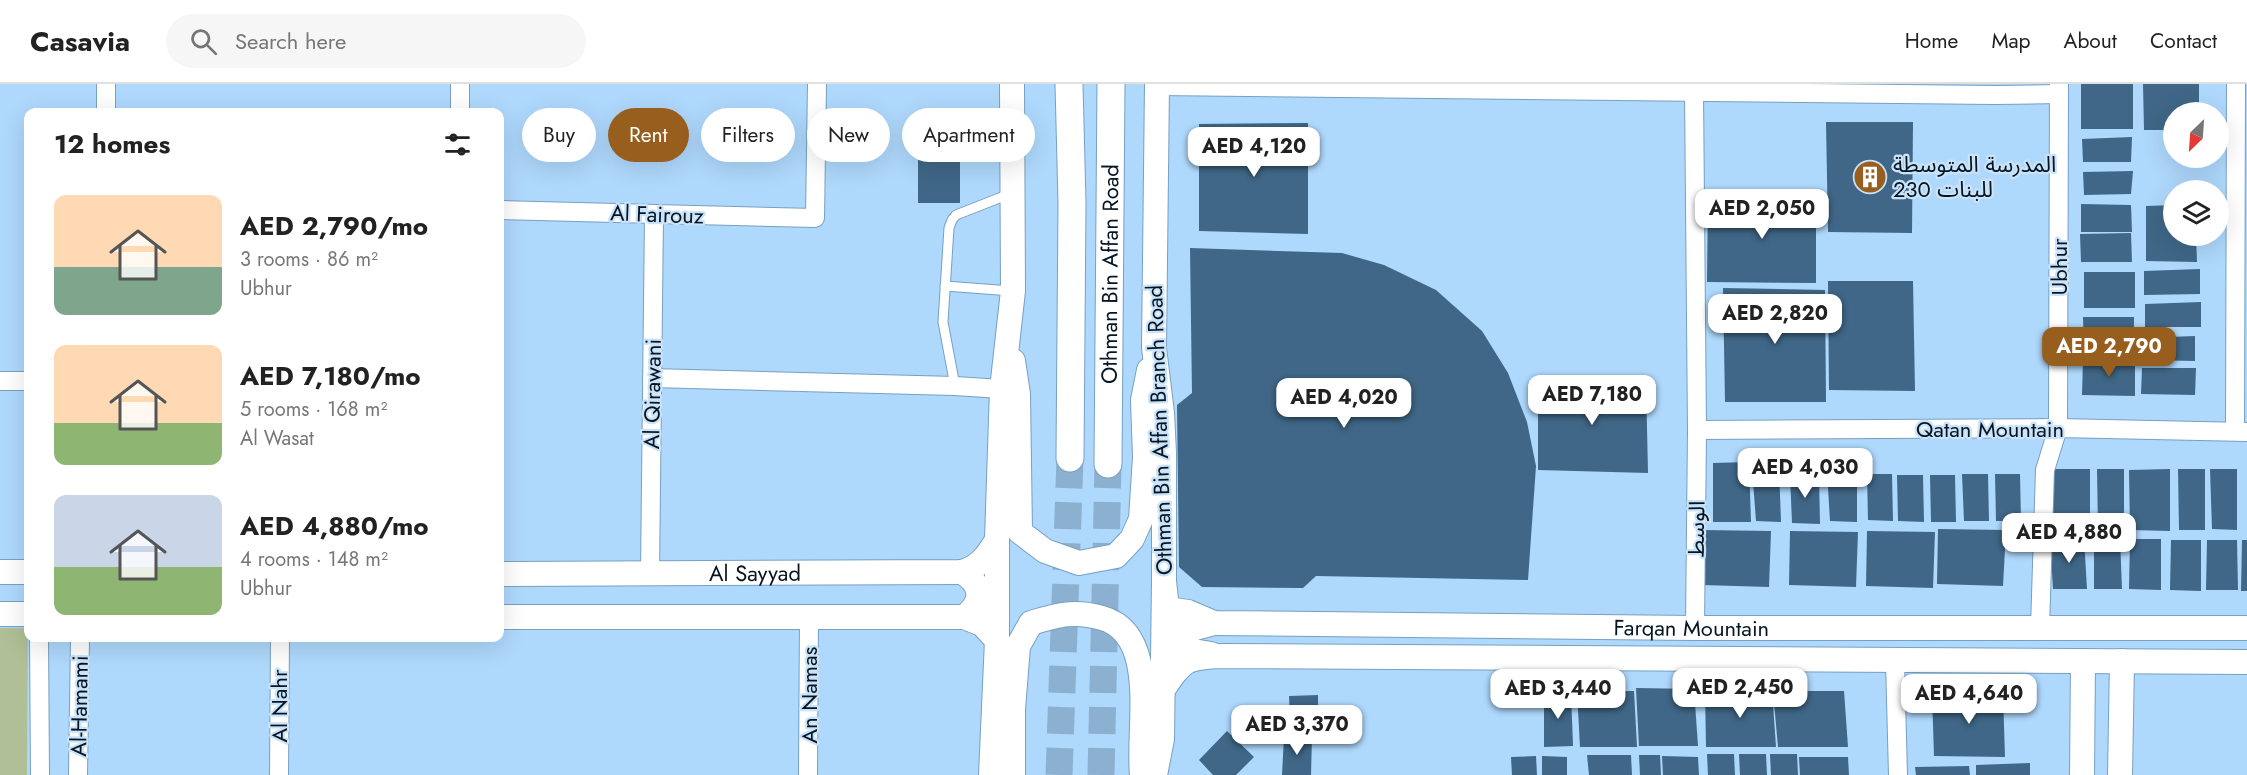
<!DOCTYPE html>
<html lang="en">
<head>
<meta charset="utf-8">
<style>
  :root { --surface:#fff; --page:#f6f6f6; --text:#222; --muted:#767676; --line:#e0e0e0; --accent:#985e1d }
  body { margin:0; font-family:Jost,"Noto Sans Arabic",sans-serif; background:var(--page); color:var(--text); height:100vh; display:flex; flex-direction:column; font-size:22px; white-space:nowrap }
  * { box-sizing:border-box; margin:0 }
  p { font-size:20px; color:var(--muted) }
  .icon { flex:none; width:33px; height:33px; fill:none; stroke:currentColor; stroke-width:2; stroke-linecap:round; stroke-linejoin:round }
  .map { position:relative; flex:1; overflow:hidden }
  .panel { position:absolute; left:24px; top:24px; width:480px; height:534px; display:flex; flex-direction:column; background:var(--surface); border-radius:12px; box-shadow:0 6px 24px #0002 }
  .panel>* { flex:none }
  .banner { position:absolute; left:522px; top:24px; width:570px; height:54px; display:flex; gap:12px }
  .needle { width:39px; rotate:205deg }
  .controls { position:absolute; left:2163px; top:18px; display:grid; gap:12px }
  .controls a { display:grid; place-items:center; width:66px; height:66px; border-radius:50%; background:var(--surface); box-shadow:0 6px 24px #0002; font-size:30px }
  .price { position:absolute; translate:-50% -51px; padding:0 14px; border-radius:12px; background:#fff; color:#222; font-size:20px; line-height:39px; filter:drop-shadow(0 2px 3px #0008) }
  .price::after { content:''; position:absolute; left:50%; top:36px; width:18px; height:14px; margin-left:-9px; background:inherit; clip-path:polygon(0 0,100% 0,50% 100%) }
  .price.active { background:var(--accent); color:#fff }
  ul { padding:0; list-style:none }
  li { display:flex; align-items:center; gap:18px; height:150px; padding:0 30px }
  li span { display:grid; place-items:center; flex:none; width:168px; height:120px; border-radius:12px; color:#555 }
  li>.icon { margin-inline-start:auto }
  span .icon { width:72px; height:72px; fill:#fffc; stroke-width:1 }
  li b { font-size:26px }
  h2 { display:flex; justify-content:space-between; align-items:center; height:72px; padding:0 30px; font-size:26px }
  .pill { padding:0 21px; border-radius:27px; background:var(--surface); box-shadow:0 6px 24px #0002; font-size:21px; line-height:54px }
  .pill.active { background:var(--accent); color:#fff }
  header { display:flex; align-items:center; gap:36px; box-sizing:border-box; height:84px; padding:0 30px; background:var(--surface); border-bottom:2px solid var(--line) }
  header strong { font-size:28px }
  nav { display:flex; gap:33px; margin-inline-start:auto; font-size:21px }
  .search { width:420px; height:54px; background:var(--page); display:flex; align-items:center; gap:15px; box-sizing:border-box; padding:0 21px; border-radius:33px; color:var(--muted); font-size:22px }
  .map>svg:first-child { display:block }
  .green { fill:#b0bf95 }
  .building { fill:#406787 }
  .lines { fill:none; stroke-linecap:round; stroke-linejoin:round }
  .primary-tunnel { stroke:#8cb1d0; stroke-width:27; stroke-dasharray:27 14; stroke-linecap:butt }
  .lane-casing { stroke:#77a0c2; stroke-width:11 }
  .street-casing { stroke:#77a0c2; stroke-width:20 }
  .secondary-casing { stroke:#77a0c2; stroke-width:26 }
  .primary-casing { stroke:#77a0c2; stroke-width:29 }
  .lane { stroke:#fff; stroke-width:9 }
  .street { stroke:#fff; stroke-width:18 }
  .secondary { stroke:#fff; stroke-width:24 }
  .primary { stroke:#fff; stroke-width:27 }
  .labels { text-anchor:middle; stroke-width:4.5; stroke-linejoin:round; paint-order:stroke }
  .poi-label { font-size:22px; fill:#051521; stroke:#cae3f9; text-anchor:start }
  .street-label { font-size:22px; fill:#051521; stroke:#cae3f9 }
</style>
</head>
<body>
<header>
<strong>Casavia</strong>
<div class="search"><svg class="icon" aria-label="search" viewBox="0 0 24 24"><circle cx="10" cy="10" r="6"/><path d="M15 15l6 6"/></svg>Search here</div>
<nav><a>Home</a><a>Map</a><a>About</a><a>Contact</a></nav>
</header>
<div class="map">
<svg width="2247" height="691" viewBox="0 0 2247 691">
  <rect width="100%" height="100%" fill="#aed8fc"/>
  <path class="green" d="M0 544H28L27 691H0Z"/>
  <g class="building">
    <rect x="2081" y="0" width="52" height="45"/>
    <path d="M2143 0H2199V28H2174V46H2144Z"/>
    <path d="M1826 38H1913L1912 149 1828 148Z"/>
    <path d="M1308 39V150L1199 147V40Z"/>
    <path d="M2132 53 2131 78H2083L2082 55Z"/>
    <rect x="918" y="72" width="42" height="47"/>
    <path d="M2133 87 2131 110 2084 111 2083 88Z"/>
    <path d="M1708 112 1816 113V199L1707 198Z"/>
    <path d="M2081 120 2131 121 2132 148H2081Z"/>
    <path d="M2174 121V152H2196L2197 178 2146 177V122Z"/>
    <path d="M2131 149 2132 178H2081L2080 150Z"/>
    <path d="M1190 164 1342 169 1384 181 1436 206 1482 247 1508 289 1527 338 1536 382 1528 496 1316 492 1303 504 1202 503 1179 483 1177 321 1192 309Z"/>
    <path d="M2200 185V210L2144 211V187Z"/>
    <rect x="2084" y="188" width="51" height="36"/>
    <path d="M1828 197H1913L1915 307 1829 306Z"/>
    <path d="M1723 204 1825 206 1826 318H1725Z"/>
    <path d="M2201 218V243H2145V220Z"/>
    <path d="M2083 233H2134V269H2084Z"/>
    <path d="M2195 252V277L2143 276 2142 254Z"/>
    <path d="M2083 275 2135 276V312L2082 311Z"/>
    <path d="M2142 284H2196L2195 311 2141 310Z"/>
    <path d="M1538 295 1646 299 1648 389 1538 386Z"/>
    <path d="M1749 378 1751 438H1713V379Z"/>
    <path d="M1752 384H1779L1781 438 1756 437Z"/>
    <rect x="2052" y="385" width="38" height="58"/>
    <path d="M2097 385H2124V446L2098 445Z"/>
    <path d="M2170 385V447L2130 446 2129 386Z"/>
    <path d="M2178 385H2205V446H2179Z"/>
    <path d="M2210 385H2237V446L2212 445Z"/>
    <path d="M1827 387 1857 388V438L1830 437Z"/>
    <path d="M1867 390H1892L1893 437 1868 436Z"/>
    <path d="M1962 390H1988L1989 437H1964Z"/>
    <path d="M1995 390H2020L2021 437H1996Z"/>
    <path d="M1819 391 1820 440 1792 439 1790 392Z"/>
    <path d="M1897 391H1923L1924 438 1898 437Z"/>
    <path d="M1930 391H1955L1956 438H1931Z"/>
    <path d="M1938 445 2006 446 2003 502 1937 500Z"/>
    <path d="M1703 446 1771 447 1769 503 1702 501Z"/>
    <path d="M1790 447 1858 448 1856 503 1789 501Z"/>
    <path d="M1867 447 1935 448 1933 504 1866 502Z"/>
    <path d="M2084 454 2087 505H2053L2050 455Z"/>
    <path d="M2094 454H2120L2122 505H2094Z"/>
    <path d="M2130 455H2161V506L2129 505Z"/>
    <path d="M2171 456H2201V507L2170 506Z"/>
    <path d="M2207 456H2237L2238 506H2206Z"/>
    <path d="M2242 456H2247V507H2241Z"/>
    <path d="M1636 604 1694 605 1698 662H1639Z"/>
    <path d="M1705 606H1772L1776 663H1706Z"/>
    <path d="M1577 607H1634L1637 663H1580Z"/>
    <path d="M1773 607H1844L1848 663H1778Z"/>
    <path d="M1571 609 1573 662 1544 663V610Z"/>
    <path d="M1932 610H2003L2005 673 1934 672Z"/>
    <path d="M1318 611V643H1290L1289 612Z"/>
    <path d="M1227 647 1254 673 1236 691H1213L1199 676Z"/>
    <path d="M1284 652H1312L1311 691H1282Z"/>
    <path d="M1707 670H1734L1735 691H1708Z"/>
    <path d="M1739 670H1766L1767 691H1740Z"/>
    <path d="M1770 670H1797L1798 691H1771Z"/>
    <path d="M1587 671H1631L1632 691H1589Z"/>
    <path d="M1639 671H1660L1661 691H1640Z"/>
    <path d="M1536 672 1537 691H1512L1511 673Z"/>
    <path d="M1542 672 1567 673V691H1542Z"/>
    <path d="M1662 672 1698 673 1699 691H1663Z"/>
    <path d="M1799 673H1848L1849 691H1800Z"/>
    <path d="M2030 679V691H1976V681Z"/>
    <path d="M1969 682 1970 691H1916L1915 683Z"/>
  </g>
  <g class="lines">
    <g class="primary-tunnel">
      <path d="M1059 691 1070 374"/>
      <path d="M1101 691 1108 380"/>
    </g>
    <defs>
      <g id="lane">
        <path d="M945 202 1011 207"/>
        <path d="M955 302 943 238 949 144 952 136 956 131 1012 109"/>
      </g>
      <g id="street">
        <path d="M106 0V28"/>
        <path d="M1157 2 1995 11 2058 10"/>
        <path d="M1694 7 1697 346 1695 544"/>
        <path d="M460 28V0"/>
        <path d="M500 126 815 134 817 0"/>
        <path d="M652 294 955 302 1002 305"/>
        <path d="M0 297H28"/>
        <path d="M1697 346 2058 344 2247 348"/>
        <path d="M2235 347 2236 0"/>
        <path d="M650 490 654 130"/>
        <path d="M2040 544 2045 386 2058 344 2059 0"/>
        <path d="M39 554 40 691"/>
        <path d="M1895 577 1898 691"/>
        <path d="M78 691 80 554"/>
        <path d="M279 691 280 554"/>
        <path d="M808 691 809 532"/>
      </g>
      <g id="secondary">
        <path d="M1013 277 1018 310 1020 448 1045 467 1079 479 1116 472 1132 455 1141 435 1145 373 1143 316 1149 286"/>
        <path d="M0 488H28"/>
        <path d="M962 488C983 501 984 518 964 533"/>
        <path id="s1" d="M500 490 962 488C980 483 988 471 997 456"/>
        <path id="s2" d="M1164 497 1167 525 1188 528 1214 539 1695 544H2247"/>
        <path d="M0 530H28"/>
        <path d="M500 533H964L982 540 997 556"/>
        <path d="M1211 570 1181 565V548L1214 539"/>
        <path d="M1162 607C1183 576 1185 573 1223 572L2247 578"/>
        <path d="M991 691 997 556V456L1002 305 1013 207 1012 0"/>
        <path d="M1013 691V625L1018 562 1031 539C1058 531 1074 526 1102 534 1160 550 1137 645 1142 691"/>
        <path d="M1155 691 1162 655 1164 497V369L1162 329 1154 264 1157 0"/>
        <path d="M2082 691 2083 577"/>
        <path d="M2120 691 2122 577"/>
      </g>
      <g id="primary">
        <path d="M1069 0 1072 119 1070 374"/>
        <path id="s3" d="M1108 380 1111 0"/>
      </g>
    </defs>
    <use href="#lane" class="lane-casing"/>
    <use href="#street" class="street-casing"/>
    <use href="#secondary" class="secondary-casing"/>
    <use href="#primary" class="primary-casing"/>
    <use href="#lane" class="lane"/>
    <use href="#street" class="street"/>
    <use href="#secondary" class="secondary"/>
    <use href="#primary" class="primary"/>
  </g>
  <defs>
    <symbol id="building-disc" viewBox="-11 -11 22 22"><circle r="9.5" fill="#985e1d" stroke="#cae3f9"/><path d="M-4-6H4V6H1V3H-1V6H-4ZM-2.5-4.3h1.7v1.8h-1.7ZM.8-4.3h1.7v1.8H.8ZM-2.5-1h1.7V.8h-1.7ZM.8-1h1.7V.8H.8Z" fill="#fff"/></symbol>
  </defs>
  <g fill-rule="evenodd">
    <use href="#building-disc" x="1851" y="74" width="38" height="38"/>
  </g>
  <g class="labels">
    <g class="poi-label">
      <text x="1893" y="88">المدرسة المتوسطة<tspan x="1893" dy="25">230 للبنات</tspan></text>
    </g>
    <g class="street-label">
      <text transform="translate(657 130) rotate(2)" y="8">Al Fairouz</text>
      <text transform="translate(2059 183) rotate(-90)" y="8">Ubhur</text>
      <text dy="8" stroke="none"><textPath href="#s3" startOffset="190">Othman Bin Affan Road</textPath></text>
      <text transform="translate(652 310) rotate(-89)" y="8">Al Qirawani</text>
      <text x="1990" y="353">Qatan Mountain</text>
      <text transform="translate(1159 346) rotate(-92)" y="8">Othman Bin Affan Branch Road</text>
      <text transform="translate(1696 445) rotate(-89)" y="8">الوسط</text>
      <text dy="8" stroke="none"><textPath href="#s1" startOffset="255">Al Sayyad</textPath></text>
      <text dy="8" stroke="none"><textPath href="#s2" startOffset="555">Farqan Mountain</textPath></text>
      <text transform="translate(809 611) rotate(-90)" y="8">An Namas</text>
      <text transform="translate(79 622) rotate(-89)" y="8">Al-Hamami</text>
      <text transform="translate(279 622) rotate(-90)" y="8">Al Nahr</text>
    </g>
  </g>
</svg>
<div class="controls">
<a><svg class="needle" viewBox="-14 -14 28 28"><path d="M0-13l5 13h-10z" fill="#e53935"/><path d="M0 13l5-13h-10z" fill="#767676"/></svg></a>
<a><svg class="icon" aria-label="layers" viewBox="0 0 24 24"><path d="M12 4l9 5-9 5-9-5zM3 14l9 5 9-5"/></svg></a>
</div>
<b class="price" style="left:1254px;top:94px">AED 4,120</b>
<b class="price" style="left:1762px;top:156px">AED 2,050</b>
<b class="price" style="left:1775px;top:261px">AED 2,820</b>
<b class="price active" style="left:2109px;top:294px">AED 2,790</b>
<b class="price" style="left:1592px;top:342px">AED 7,180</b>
<b class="price" style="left:1344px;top:345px">AED 4,020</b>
<b class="price" style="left:1805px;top:415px">AED 4,030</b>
<b class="price" style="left:2069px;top:480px">AED 4,880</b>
<b class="price" style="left:1740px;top:635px">AED 2,450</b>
<b class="price" style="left:1558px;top:636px">AED 3,440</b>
<b class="price" style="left:1969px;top:641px">AED 4,640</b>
<b class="price" style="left:1297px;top:672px">AED 3,370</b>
<div class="banner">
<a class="pill">Buy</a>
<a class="pill active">Rent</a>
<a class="pill">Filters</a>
<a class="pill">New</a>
<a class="pill">Apartment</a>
</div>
<section class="panel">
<h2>12 homes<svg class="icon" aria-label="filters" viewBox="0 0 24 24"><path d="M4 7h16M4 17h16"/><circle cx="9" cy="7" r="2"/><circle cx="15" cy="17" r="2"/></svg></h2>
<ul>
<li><span style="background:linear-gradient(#ffd9b3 60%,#7fa58c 0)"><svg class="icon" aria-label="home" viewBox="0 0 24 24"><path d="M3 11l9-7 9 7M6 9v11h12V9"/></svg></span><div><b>AED 2,790/mo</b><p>3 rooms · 86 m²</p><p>Ubhur</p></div></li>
<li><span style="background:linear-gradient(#ffd9b3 65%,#8fb573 0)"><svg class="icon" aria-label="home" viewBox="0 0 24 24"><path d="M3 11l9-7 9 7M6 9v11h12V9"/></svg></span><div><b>AED 7,180/mo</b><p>5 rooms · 168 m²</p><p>Al Wasat</p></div></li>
<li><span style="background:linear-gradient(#c9d6e8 60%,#8fb573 0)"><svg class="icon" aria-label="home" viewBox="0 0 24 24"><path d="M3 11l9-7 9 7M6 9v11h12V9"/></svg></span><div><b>AED 4,880/mo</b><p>4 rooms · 148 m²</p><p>Ubhur</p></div></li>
</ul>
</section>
</div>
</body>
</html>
